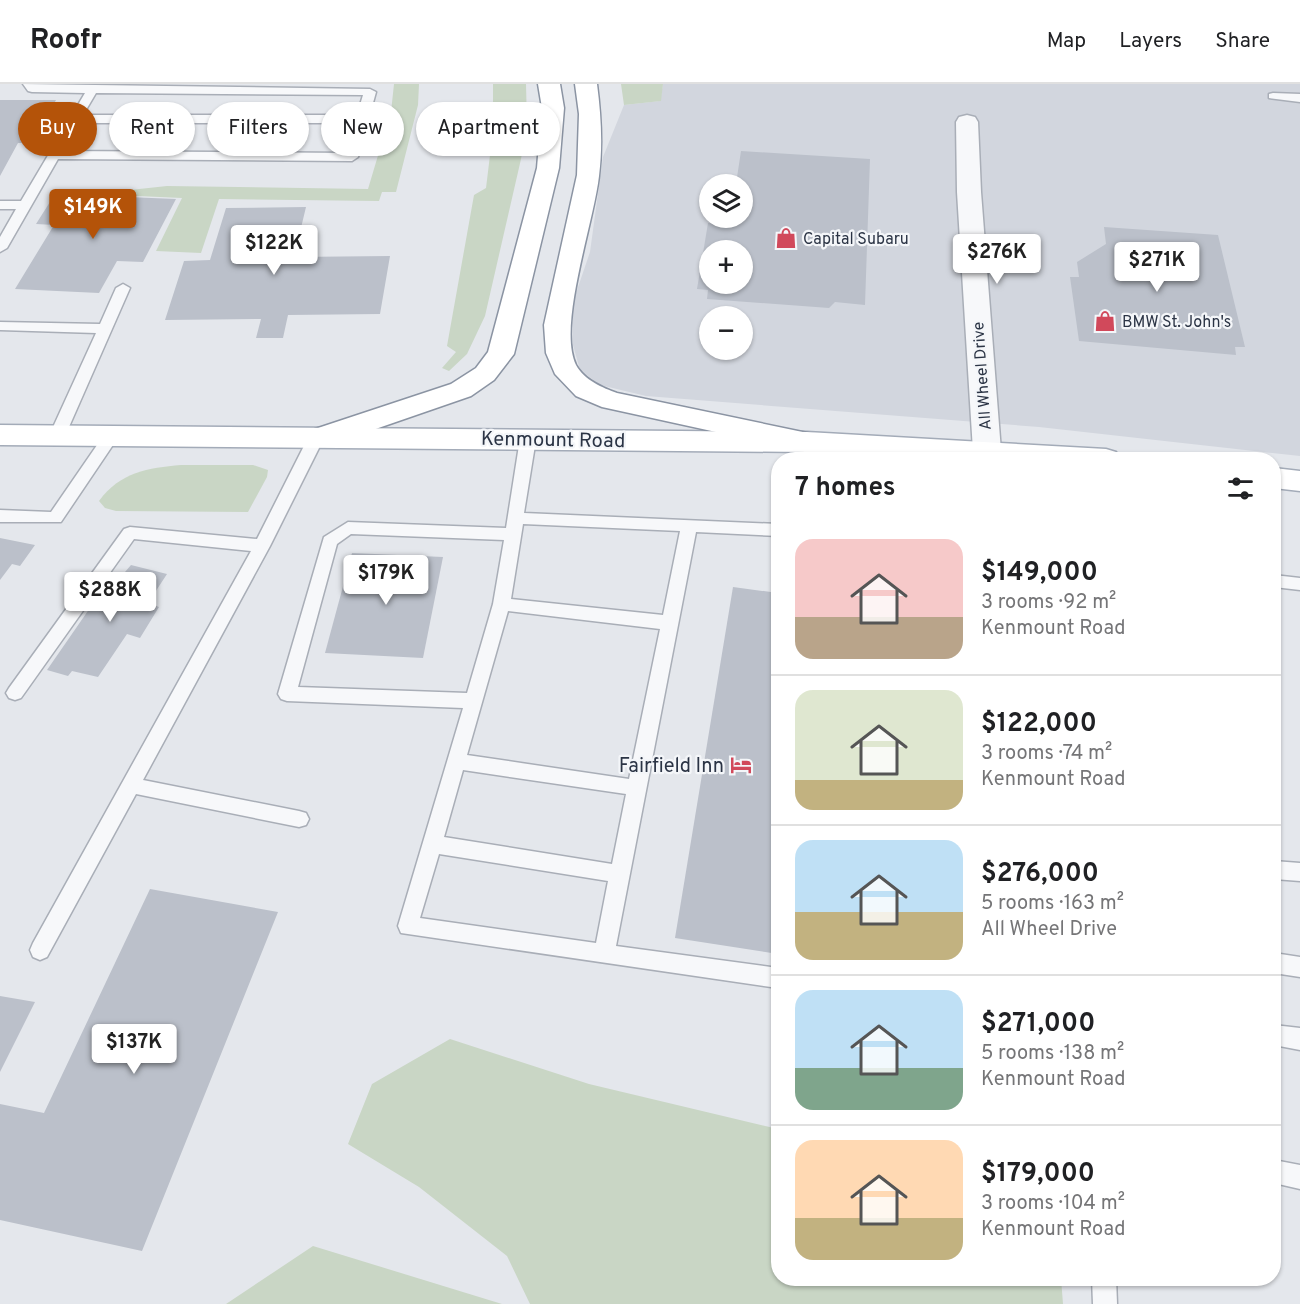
<!DOCTYPE html>
<html lang="en">
<head>
<meta charset="utf-8">
<style>
  :root { --surface:#fff; --page:#f2f2f2; --text:#202124; --muted:#757577; --line:#e0e0e0; --accent:#b45309 }
  body { margin:0; font-family:Overpass,sans-serif; background:var(--page); color:var(--text); height:100vh; display:flex; flex-direction:column; font-size:22px; white-space:nowrap }
  * { box-sizing:border-box; margin:0 }
  p { font-size:20px; color:var(--muted) }
  .icon { flex:none; width:33px; height:33px; fill:none; stroke:currentColor; stroke-width:2; stroke-linecap:round; stroke-linejoin:round }
  .map { position:relative; flex:1; overflow:hidden }
  .side { position:absolute; left:771px; top:368px; width:510px; height:834px; display:flex; flex-direction:column; background:var(--surface); border-radius:24px; box-shadow:0 2px 4px #0004 }
  .side>* { flex:none }
  .banner { position:absolute; left:18px; top:18px; width:570px; height:54px; display:flex; gap:12px }
  .controls { position:absolute; left:699px; top:90px; display:grid; gap:12px }
  .controls a { display:grid; place-items:center; width:54px; height:54px; border-radius:50%; background:var(--surface); box-shadow:0 2px 4px #0004; font-size:30px }
  .price { position:absolute; translate:-50% -51px; padding:0 14px; border-radius:6px; background:#fff; color:#222; font-size:20px; line-height:39px; filter:drop-shadow(0 2px 3px #0008) }
  .price::after { content:''; position:absolute; left:50%; top:36px; width:18px; height:14px; margin-left:-9px; background:inherit; clip-path:polygon(0 0,100% 0,50% 100%) }
  .price.selected { background:var(--accent); color:#fff }
  ul { padding:0; list-style:none }
  li { display:flex; align-items:center; gap:18px; height:150px; padding:0 24px }
  li+li { border-top:2px solid var(--line) }
  li span { display:grid; place-items:center; flex:none; width:168px; height:120px; border-radius:18px; color:#555 }
  li>.icon { margin-inline-start:auto }
  span .icon { width:72px; height:72px; fill:#fffc; stroke-width:1 }
  li b { font-size:26px }
  h2 { display:flex; justify-content:space-between; align-items:center; height:72px; padding:0 24px; font-size:26px }
  .chip { padding:0 21px; border-radius:27px; background:var(--surface); box-shadow:0 2px 4px #0004; font-size:21px; line-height:54px }
  .chip.selected { background:var(--accent); color:#fff }
  header { display:flex; align-items:center; gap:36px; box-sizing:border-box; height:84px; padding:0 30px; background:var(--surface); border-bottom:2px solid var(--line) }
  header strong { font-size:28px }
  nav { display:flex; gap:33px; margin-inline-start:auto; font-size:21px }
  .map>svg:first-child { display:block }
  .built { fill:#d2d6de; fill-rule:evenodd }
  .green { fill:#c9d6c5 }
  .building { fill:#bbc0ca; fill-rule:evenodd }
  .lines { fill:none; stroke-linecap:round; stroke-linejoin:round }
  .service-casing { stroke:#a9aeb7; stroke-width:3 }
  .minor-casing { stroke:#a9aeb7; stroke-width:3 }
  .primary-casing { stroke:#a3abb8; stroke-width:3 }
  .motorway-casing { stroke:#8b94a3; stroke-width:3 }
  .service { fill:#f7f8fa; fill-rule:evenodd }
  .minor { fill:#f7f8fa; fill-rule:evenodd }
  .primary { fill:#fff; fill-rule:evenodd }
  .motorway { fill:#fff; fill-rule:evenodd }
  .labels { text-anchor:middle; stroke-width:4.5; stroke-linejoin:round; paint-order:stroke }
  .far-poi-label { font-size:16px; fill:#2b3445; stroke:#f4f6f9; text-anchor:start }
  .far-street-label { font-size:16px; fill:#2b3445; stroke:#f4f6f9 }
  .street-label { font-size:20px; fill:#2b3445; stroke:#f4f6f9 }
  .poi-label { font-size:20px; fill:#2b3445; stroke:#f4f6f9; text-anchor:end }
</style>
</head>
<body>
<header>
<strong>Roofr</strong>
<nav><a>Map</a><a>Layers</a><a>Share</a></nav>
</header>
<div class="map">
<svg width="1300" height="1220" viewBox="0 0 1300 1220">
  <rect width="100%" height="100%" fill="#e4e7ec"/>
  <path class="built" d="M663 0H1300V372L1039 343 646 312 600 301 580 286 573 261V218L590 168 603 73 624 21 660 17ZM710 100H742V134H710ZM710 166H742V200H710ZM710 232H742V266H710Z"/>
  <g class="green">
    <path d="M394 0H419L418 21 396 108H382L379 117 219 115 201 169 156 167 182 114 93 110 167 102 368 105 391 28Z"/>
    <path d="M493 0H526L527 40 521 75 485 232 467 270 449 287 442 284 456 268 447 262 474 111 486 104 487 96 493 46Z"/>
    <path d="M621 0H663L661 17 624 21Z"/>
    <path d="M181 381H253L268 386 267 393 248 428 116 427 105 424 99 417C120 388 148 384 181 381Z"/>
    <path d="M450 955 589 1000 778 1045V1194H1061L1063 1220H530L507 1172 419 1103 348 1060 372 1000Z"/>
    <path d="M313 1162 502 1220H226Z"/>
  </g>
  <g class="building">
    <path d="M0 16H56L33 59H18L0 92Z"/>
    <path d="M741 67 870 75 865 221 835 218 829 224 707 215 708 206 697 205 708 139 730 141 731 134H742V100H736ZM710 166H742V200H710Z"/>
    <path d="M55 110 176 115 143 178 117 177 99 209 15 205 54 141 36 140Z"/>
    <path d="M306 123 294 173 390 172 380 230 288 231 283 254H256L261 235 165 236 184 177 210 176 226 124Z"/>
    <path d="M1104 143 1218 151 1245 263H1235L1236 271 1079 257 1070 193H1079L1077 178 1106 160Z"/>
    <path d="M0 454 35 461 20 482 12 480 0 496Z"/>
    <path d="M352 469 443 473 423 574 325 569Z"/>
    <path d="M131 481 167 490 148 519 159 523 140 554 127 550 98 593 72 587 68 592 47 586 101 508 107 509Z"/>
    <path d="M733 503 778 509V870L675 854Z"/>
    <path d="M150 805 278 828 142 1167 0 1136V1020L44 1029Z"/>
    <path d="M0 912 35 918 0 988Z"/>
  </g>
  <g class="lines">
    <defs>
      <g id="service">
        <path d="M23 0 370 5 376 8 358 73 352 77 58 75 7 164 0 168V153L16 125H0V117H21L85 9 32 8 28 7ZM96 9 363 11 357 31H83ZM79 39H355L347 69 63 67Z"/>
        <path d="M1273 9 1300 10V18L1269 14V10Z"/>
        <path d="M123 200 130 204 65 352 62 356H52L49 352 96 249 0 246V238L100 240 116 204Z"/>
        <path d="M111 347 119 352 61 438H0V426L51 428 106 348Z"/>
        <path d="M317 347 325 352 270 462 143 696 299 727 306 729 309 735 306 741 299 743 136 710 47 873 40 876 33 873 30 866 33 859 251 467 134 455 21 614 15 616 9 614 6 609 9 604 124 445 130 443 257 455 309 352Z"/>
        <path d="M528 350 536 355 524 429 778 440V452L696 448 616 862 778 884V904L401 849 398 842 463 624 287 617 281 615 278 610 324 453 348 438 506 444 520 355ZM523 440 680 447 663 531 511 515ZM351 450 504 456 493 520 467 609 298 603 337 460ZM508 527 660 545 629 695 467 671ZM463 686 626 710 612 780 444 753ZM439 770 608 797 596 859 420 834Z"/>
        <path d="M1274 491 1300 494V506L1274 503Z"/>
        <path d="M1274 777 1300 779V797L1274 795Z"/>
        <path d="M1274 869 1300 873V893L1274 889Z"/>
        <path d="M1274 941 1300 944V966L1274 961Z"/>
        <path d="M1274 1076 1300 1081V1105L1274 1099Z"/>
        <path d="M1092 1194H1116L1117 1220H1093Z"/>
      </g>
      <path id="minor" d="M967 31 975 33 978 38 981 108 1001 367 993 375 977 374 973 367 957 108 956 38 959 33Z"/>
      <g id="primary">
        <path d="M0 341 807 348 1106 365 1116 368 1120 375H934L807 368 0 361Z"/>
        <path d="M1274 384 1300 387V407L1274 404Z"/>
      </g>
      <g id="motorway">
        <path d="M538 0H560L564 24 559 84 514 270 494 296 471 312 335 359 325 362 315 359 311 352 315 345 451 300 476 284 488 268 537 84 542 24Z"/>
        <path d="M575 0H597C601 31 603 61 599 92 594 138 557 242 576 281 584 296 603 304 617 309L817 351 821 358 817 365 807 368 602 323 576 312 555 290 546 269 544 241 577 91 579 30Z"/>
      </g>
    </defs>
    <use href="#service" class="service-casing"/>
    <use href="#minor" class="minor-casing"/>
    <use href="#primary" class="primary-casing"/>
    <use href="#motorway" class="motorway-casing"/>
    <use href="#service" class="service"/>
    <use href="#minor" class="minor"/>
    <use href="#primary" class="primary"/>
    <use href="#motorway" class="motorway"/>
  </g>
  <defs>
    <symbol id="shop-bare" viewBox="-9 -9 18 18"><path d="M-5-2.5h2.3a2.7 3.5 0 0 1 5.4 0H5L5.5 6h-11ZM-1.5-2.5h3a1.5 2.3 0 0 0-3 0Z" fill="#d1495b" stroke="#f4f6f9" stroke-width="2.5" paint-order="stroke"/></symbol>
    <symbol id="hotel-bare" viewBox="-9 -9 18 18"><path d="M-6-4.5h1.5V1H6V5H4.5V3h-9V5H-6ZM-4 0a1.8 1.8 0 1 1 3.6 0ZM.5 0V-2.5h3Q6-2.5 6 0Z" fill="#d1495b" stroke="#f4f6f9" stroke-width="2.5" paint-order="stroke"/></symbol>
  </defs>
  <g fill-rule="evenodd">
    <use href="#shop-bare" x="771" y="139" width="30" height="30"/>
    <use href="#shop-bare" x="1090" y="222" width="30" height="30"/>
    <use href="#hotel-bare" x="726" y="666" width="30" height="30"/>
  </g>
  <g class="labels">
    <g class="far-poi-label">
      <text x="803" y="160">Capital Subaru</text>
      <text x="1122" y="243">BMW St. John's</text>
    </g>
    <g class="far-street-label">
      <text transform="translate(981 292) rotate(-94)" y="6">All Wheel Drive</text>
    </g>
    <g class="street-label">
      <text transform="translate(553 355) rotate(1)" y="7">Kenmount Road</text>
    </g>
    <g class="poi-label">
      <text x="724" y="688">Fairfield Inn</text>
    </g>
  </g>
</svg>
<div class="controls">
<a><svg class="icon" aria-label="layers" viewBox="0 0 24 24"><path d="M12 4l9 5-9 5-9-5zM3 14l9 5 9-5"/></svg></a>
<a>+</a>
<a>−</a>
</div>
<b class="price selected" style="left:93px;top:156px">$149K</b>
<b class="price" style="left:274px;top:192px">$122K</b>
<b class="price" style="left:997px;top:201px">$276K</b>
<b class="price" style="left:1157px;top:209px">$271K</b>
<b class="price" style="left:386px;top:522px">$179K</b>
<b class="price" style="left:110px;top:539px">$288K</b>
<b class="price" style="left:134px;top:991px">$137K</b>
<div class="banner">
<a class="chip selected">Buy</a>
<a class="chip">Rent</a>
<a class="chip">Filters</a>
<a class="chip">New</a>
<a class="chip">Apartment</a>
</div>
<section class="side">
<h2>7 homes<svg class="icon" aria-label="filters" viewBox="0 0 24 24"><path d="M4 7h16M4 17h16"/><circle cx="9" cy="7" r="2"/><circle cx="15" cy="17" r="2"/></svg></h2>
<ul>
<li><span style="background:linear-gradient(#f6c9c9 65%,#b9a48a 0)"><svg class="icon" aria-label="home" viewBox="0 0 24 24"><path d="M3 11l9-7 9 7M6 9v11h12V9"/></svg></span><div><b>$149,000</b><p>3 rooms · 92 m²</p><p>Kenmount Road</p></div></li>
<li><span style="background:linear-gradient(#dfe7d0 75%,#c2b280 0)"><svg class="icon" aria-label="home" viewBox="0 0 24 24"><path d="M3 11l9-7 9 7M6 9v11h12V9"/></svg></span><div><b>$122,000</b><p>3 rooms · 74 m²</p><p>Kenmount Road</p></div></li>
<li><span style="background:linear-gradient(#bfe0f5 60%,#c2b280 0)"><svg class="icon" aria-label="home" viewBox="0 0 24 24"><path d="M3 11l9-7 9 7M6 9v11h12V9"/></svg></span><div><b>$276,000</b><p>5 rooms · 163 m²</p><p>All Wheel Drive</p></div></li>
<li><span style="background:linear-gradient(#bfe0f5 65%,#7fa58c 0)"><svg class="icon" aria-label="home" viewBox="0 0 24 24"><path d="M3 11l9-7 9 7M6 9v11h12V9"/></svg></span><div><b>$271,000</b><p>5 rooms · 138 m²</p><p>Kenmount Road</p></div></li>
<li><span style="background:linear-gradient(#ffd9b3 65%,#c2b280 0)"><svg class="icon" aria-label="home" viewBox="0 0 24 24"><path d="M3 11l9-7 9 7M6 9v11h12V9"/></svg></span><div><b>$179,000</b><p>3 rooms · 104 m²</p><p>Kenmount Road</p></div></li>
</ul>
</section>
</div>
</body>
</html>
